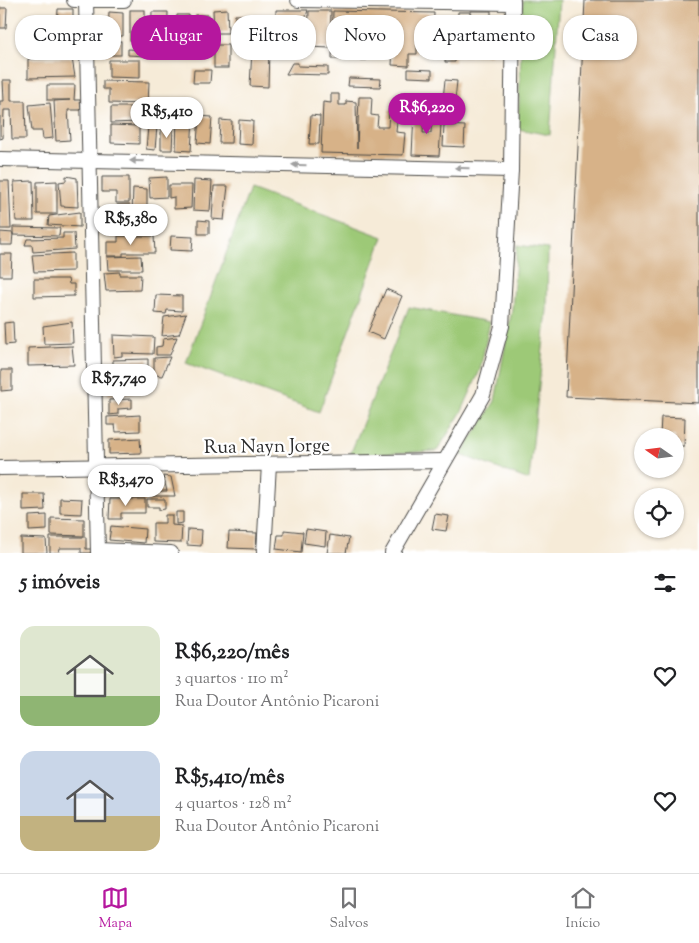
<!DOCTYPE html>
<html lang="pt">
<head>
<meta charset="utf-8">
<style>
  :root { --surface:#fff; --page:#f6f6f6; --text:#202124; --muted:#757577; --line:#e0e0e0; --accent:#b5179e }
  body { margin:0; font-family:"Sorts Mill Goudy",serif; background:var(--page); color:var(--text); height:100vh; display:flex; flex-direction:column; font-size:19px; white-space:nowrap }
  * { box-sizing:border-box; margin:0 }
  p { font-size:16px; color:var(--muted) }
  .icon { flex:none; width:28px; height:28px; fill:none; stroke:currentColor; stroke-width:2; stroke-linecap:round; stroke-linejoin:round }
  .map { position:relative; height:553px; overflow:hidden }
  .details { display:flex; flex-direction:column; background:var(--surface); flex:1 }
  .details>* { flex:none }
  .guide { position:absolute; left:15px; top:15px; width:670px; height:45px; display:flex; gap:10px }
  .needle { width:32px; rotate:284deg }
  .fabs { position:absolute; left:634px; top:428px; display:grid; gap:10px }
  .fabs a { display:grid; place-items:center; width:50px; height:50px; border-radius:50%; background:var(--surface); box-shadow:0 1px 4px #0004; font-size:25px }
  .price { position:absolute; translate:-50% -42px; padding:0 11px; border-radius:18px; background:#fff; color:#222; font-size:16px; line-height:32px; filter:drop-shadow(0 1px 2px #0008) }
  .price::after { content:''; position:absolute; left:50%; top:30px; width:15px; height:11px; margin-left:-8px; background:inherit; clip-path:polygon(0 0,100% 0,50% 100%) }
  .price.selected { background:var(--accent); color:#fff }
  ul { padding:0; list-style:none }
  li { display:flex; align-items:center; gap:15px; height:125px; padding:0 20px }
  li span { display:grid; place-items:center; flex:none; width:140px; height:100px; border-radius:15px; color:#555 }
  li>.icon { margin-inline-start:auto }
  span .icon { width:60px; height:60px; fill:#fffc; stroke-width:1 }
  li b { font-size:21px }
  h2 { display:flex; justify-content:space-between; align-items:center; height:60px; padding:0 20px; font-size:21px }
  .pill { padding:0 18px; border-radius:20px; background:var(--surface); box-shadow:0 1px 4px #0004; font-size:18px; line-height:45px }
  .pill.selected { background:var(--accent); color:#fff }
  .tab-bar { display:flex; justify-content:space-around; align-items:center; height:70px; border-top:1px solid var(--line); background:var(--surface); font-size:14px; color:var(--muted) }
  .tab-bar a { display:grid; justify-items:center; gap:2px }
  .tab-bar .selected { color:var(--accent) }
  .map>svg:first-child { display:block }
  .green { fill:#9dc977; stroke:#647a51 }
  .building { fill:#d7b288 }
  .lines { fill:none; stroke-linecap:round; stroke-linejoin:round }
  .minor-casing { stroke:#494845; stroke-width:16 }
  .minor { stroke:#fff; stroke-width:14 }
  .oneway { fill:#a0a0a0 }
  .labels { text-anchor:middle; stroke-width:4.5; stroke-linejoin:round; paint-order:stroke }
  .street-label { font-size:19px; fill:#2b2b2b; stroke:#fff }
</style>
</head>
<body>
<div class="map">
<svg width="699" height="553" viewBox="0 0 699 553">
  <rect width="100%" height="100%" fill="#fff"/>
  <filter id="ink" filterUnits="userSpaceOnUse"><feTurbulence type="fractalNoise" baseFrequency=".02" numOctaves="2"/><feDisplacementMap in="SourceGraphic" scale="10" xChannelSelector="R" yChannelSelector="G"/><feConvolveMatrix kernelMatrix="1 2 1 2 8 2 1 2 1" color-interpolation-filters="sRGB"/></filter>
  <filter id="wash" filterUnits="userSpaceOnUse"><feTurbulence type="fractalNoise" baseFrequency=".0096" numOctaves="4" result="noise"/><feDisplacementMap in="SourceGraphic" scale="20" xChannelSelector="R" yChannelSelector="G"/><feGaussianBlur stdDeviation="1.12" result="paint"/><feColorMatrix in="noise" values="0 0 0 0 0 0 0 0 0 0 0 0 0 0 0 0 0 1.4 0 .05"/><feComposite in="paint" operator="in"/></filter>
  <g filter="url(#wash)">
    <rect width="100%" height="100%" fill="#f6ebd8"/>
    <g class="green">
      <path d="M523 0H559L550 135 518 129Z"/>
      <path d="M250 188 383 237 319 412 186 363Z"/>
      <path d="M517 245 548 249 547 310 529 480 461 455 495 401 512 309Z"/>
      <path d="M409 307 490 322 480 370 462 411 437 451 350 455Z"/>
    </g>
    <g id="blocks">
      <g class="building">
        <path d="M585 0H699V403L566 397Z"/>
        <path d="M0 8H7L6 28H0Z"/>
        <path d="M58 9H73V30H57Z"/>
        <path d="M227 9 228 33H214L213 10Z"/>
        <rect x="130" y="10" width="15" height="30"/>
        <path d="M276 10H308L303 26H288L276 34Z"/>
        <path d="M309 11H331L330 48 308 47Z"/>
        <path d="M333 11 434 13 433 39 417 38V54H409V66L392 65 394 30 382 29 381 53 374 52 375 31H367V60H359L360 29 343 28 342 59H332Z"/>
        <rect x="471" y="11" width="20" height="44"/>
        <path d="M109 12 123 13V36H108Z"/>
        <path d="M152 12H168L167 43H151Z"/>
        <path d="M458 12H470L469 56H457Z"/>
        <path d="M177 15H189V37H176Z"/>
        <rect x="195" y="15" width="14" height="39"/>
        <path d="M235 15H249L248 43 234 42Z"/>
        <path d="M21 34H36L37 46H21Z"/>
        <path d="M80 35V50L56 51V36Z"/>
        <path d="M446 38H456L455 62H445Z"/>
        <rect x="103" y="41" width="18" height="14"/>
        <rect x="214" y="45" width="14" height="23"/>
        <path d="M128 49 146 50V56L128 55Z"/>
        <path d="M252 50H269L268 87 250 86Z"/>
        <path d="M72 58 75 77 28 78V59Z"/>
        <path d="M109 60H140V78L109 77Z"/>
        <path d="M292 63H298V66L328 67V75L286 74Z"/>
        <path d="M408 69 432 70V78L408 77Z"/>
        <path d="M194 70H211L210 83H193Z"/>
        <path d="M349 78 381 79 380 87 348 86Z"/>
        <path d="M3 80H11V101H25L26 139H12L11 110H4L3 138 0 139V101H4Z"/>
        <path d="M445 80 457 81 455 100 443 99Z"/>
        <path d="M103 81 149 82 148 104 109 103V89H103Z"/>
        <path d="M47 85H75L74 100H80L81 110H68L70 140 56 141 54 101 70 100H47Z"/>
        <path d="M331 94H339V105H346V101L356 102 357 148 359 97H372L371 115 378 116 377 127H388L389 110H398L396 132 405 133 403 155 321 153 323 102 331 103Z"/>
        <path d="M50 103 53 138 43 139 42 131H32L29 105Z"/>
        <path d="M111 107H139V122L111 123Z"/>
        <path d="M432 108 442 109 439 156 412 155 414 113H424L423 133H431Z"/>
        <path d="M311 115 320 116 319 144H309Z"/>
        <path d="M199 116 212 117 210 144 197 143Z"/>
        <path d="M177 117 193 118 191 151 176 150Z"/>
        <path d="M220 120 232 121 231 143H219Z"/>
        <path d="M239 120 253 121 252 145 238 144Z"/>
        <path d="M111 125 139 126V144L111 143Z"/>
        <path d="M444 125 465 126 464 147 443 146Z"/>
        <path d="M148 126H157L155 150 146 149Z"/>
        <path d="M161 127 173 128 172 150H161Z"/>
        <path d="M66 176 77 178 78 207 61 206 59 182 66 181Z"/>
        <path d="M102 177H129V203H116V192H102Z"/>
        <path d="M167 177V197L150 198 149 178Z"/>
        <path d="M194 180 212 181 210 211 193 210Z"/>
        <path d="M0 181H9L11 229H0Z"/>
        <path d="M33 181 34 221H16L14 182Z"/>
        <path d="M57 181V214H37V182Z"/>
        <path d="M169 185H192L191 208 174 209V197L169 198Z"/>
        <path d="M214 186H228L224 220 212 219Z"/>
        <path d="M133 188 147 189V214H132Z"/>
        <path d="M117 205H130L129 233H109L110 211H117Z"/>
        <path d="M80 212V227L48 225 49 216Z"/>
        <path d="M198 220 209 221V234H198Z"/>
        <path d="M13 227 60 228 59 236 13 235Z"/>
        <path d="M0 232 13 233 12 245H0Z"/>
        <path d="M63 233H74L75 249 33 252 32 245H25L27 239 63 238Z"/>
        <path d="M118 236H154L155 253H123V256H107V242H118Z"/>
        <path d="M171 236 193 237 192 251 170 250Z"/>
        <path d="M73 253V271L34 272 32 255Z"/>
        <path d="M0 254H12L11 276H0Z"/>
        <path d="M141 256 142 270H108L107 257Z"/>
        <path d="M120 272V275H141L140 290 106 291 104 273Z"/>
        <path d="M34 279H68L69 284H74V296L34 297Z"/>
        <path d="M386 289 402 296 384 339 368 332Z"/>
        <path d="M156 295 182 296V311L167 310 166 314 155 313Z"/>
        <path d="M186 314 179 334 162 336 164 317Z"/>
        <path d="M13 322 14 344 5 345 4 323Z"/>
        <path d="M72 322 73 343 44 344 43 326Z"/>
        <path d="M113 335 154 337 153 354 122 353V356L114 357Z"/>
        <path d="M177 337 170 355H156V347L162 346 163 339Z"/>
        <path d="M72 346 74 365 28 366V348Z"/>
        <path d="M170 357 162 376 154 375V358Z"/>
        <path d="M148 359V373L113 374V360Z"/>
        <path d="M1 370H12V390L1 391Z"/>
        <path d="M121 380V384L133 383V394L108 395V381Z"/>
        <path d="M132 399V408L118 409V414L109 415V400Z"/>
        <path d="M140 415V431L116 432 115 425H107V417Z"/>
        <path d="M661 417 685 418 684 446H675V436H660Z"/>
        <path d="M140 438 141 453 109 454V440Z"/>
        <path d="M163 476 171 477 175 496H148V491H167Z"/>
        <rect x="116" y="478" width="26" height="16"/>
        <path d="M23 494H44L45 510 23 511Z"/>
        <path d="M60 498 82 499 81 514 60 513Z"/>
        <path d="M110 499H145V513H121V519H109Z"/>
        <path d="M147 499H165V509L159 510V507H147Z"/>
        <path d="M176 512H183V523L176 524Z"/>
        <path d="M435 514 449 516 446 531 432 529Z"/>
        <path d="M47 515V530L29 531V516Z"/>
        <path d="M165 515H172V525L182 526 181 543 153 542V523H165Z"/>
        <path d="M51 518 84 519V536L51 535Z"/>
        <path d="M111 526 145 529 144 543 109 540Z"/>
        <path d="M188 529 202 530 201 546 187 545Z"/>
        <path d="M306 529 326 532 325 546 304 543Z"/>
        <path d="M284 530 303 532 301 552 276 549 278 535H284Z"/>
        <path d="M229 532 257 533 256 549 228 548Z"/>
        <path d="M330 535 349 538 346 553H327Z"/>
        <path d="M50 537H86V549H91V553H81V548H60L59 553H50Z"/>
        <path d="M21 538 46 539 47 553H21Z"/>
      </g>
    </g>
  </g>
  <g filter="url(#ink)">
    <use href="#blocks" fill-opacity="0" stroke="#494845" stroke-width="1"/>
    <g class="lines">
      <defs>
        <g id="minor">
          <path d="M74 0H124"/>
          <path d="M86 0 98 553"/>
          <path d="M298 0 513 3"/>
          <path d="M0 159 511 170"/>
          <path d="M0 468 444 461"/>
          <path d="M98 550 171 553"/>
          <path d="M264 553 269 464"/>
          <path d="M392 553 483 395 502 326 511 170 513 0"/>
        </g>
      </defs>
      <use href="#minor" class="minor-casing"/>
      <use href="#minor" class="minor"/>
    </g>
    <defs><path id="oneway-solid" d="M-6-.8H1V-3.2L6.5 0L1 3.2V.8H-6Z" transform="scale(1.25)"/></defs>
    <g class="oneway">
      <use href="#oneway-solid" transform="translate(137 161) rotate(-179)"/>
      <use href="#oneway-solid" transform="translate(299 165) rotate(-179)"/>
      <use href="#oneway-solid" transform="translate(462 168) rotate(-179)"/>
    </g>
  </g>
  <g class="labels">
    <g class="street-label">
      <text transform="translate(267 445) rotate(-1)" y="7">Rua Nayn Jorge</text>
    </g>
  </g>
</svg>
<div class="fabs">
<a><svg class="needle" viewBox="-14 -14 28 28"><path d="M0-13l5 13h-10z" fill="#e53935"/><path d="M0 13l5-13h-10z" fill="#757577"/></svg></a>
<a><svg class="icon" aria-label="locate" viewBox="0 0 24 24"><circle cx="12" cy="12" r="6"/><path d="M12 2v4M12 18v4M2 12h4M18 12h4"/></svg></a>
</div>
<b class="price selected" style="left:427px;top:135px">R$6,220</b>
<b class="price" style="left:167px;top:139px">R$5,410</b>
<b class="price" style="left:131px;top:246px">R$5,380</b>
<b class="price" style="left:119px;top:406px">R$7,740</b>
<b class="price" style="left:126px;top:507px">R$3,470</b>
<div class="guide">
<a class="pill">Comprar</a>
<a class="pill selected">Alugar</a>
<a class="pill">Filtros</a>
<a class="pill">Novo</a>
<a class="pill">Apartamento</a>
<a class="pill">Casa</a>
</div>
</div>
<section class="details">
<h2>5 imóveis<svg class="icon" aria-label="filters" viewBox="0 0 24 24"><path d="M4 7h16M4 17h16"/><circle cx="9" cy="7" r="2"/><circle cx="15" cy="17" r="2"/></svg></h2>
<ul>
<li><span style="background:linear-gradient(#dfe7d0 70%,#8fb573 0)"><svg class="icon" aria-label="home" viewBox="0 0 24 24"><path d="M3 11l9-7 9 7M6 9v11h12V9"/></svg></span><div><b>R$6,220/mês</b><p>3 quartos · 110 m²</p><p>Rua Doutor Antônio Picaroni</p></div><svg class="icon" aria-label="heart" viewBox="0 0 24 24"><path d="M12 20l-8-8c-3-5 5-10 8-4 3-6 11-1 8 4z"/></svg></li>
<li><span style="background:linear-gradient(#c9d6e8 65%,#c2b280 0)"><svg class="icon" aria-label="home" viewBox="0 0 24 24"><path d="M3 11l9-7 9 7M6 9v11h12V9"/></svg></span><div><b>R$5,410/mês</b><p>4 quartos · 128 m²</p><p>Rua Doutor Antônio Picaroni</p></div><svg class="icon" aria-label="heart" viewBox="0 0 24 24"><path d="M12 20l-8-8c-3-5 5-10 8-4 3-6 11-1 8 4z"/></svg></li>
</ul>
</section>
<nav class="tab-bar">
<a class="selected"><svg class="icon" aria-label="map" viewBox="0 0 24 24"><path d="M3 6l6-2 6 2 6-2v14l-6 2-6-2-6 2zM9 4v14M15 6v14"/></svg>Mapa</a>
<a><svg class="icon" aria-label="saved" viewBox="0 0 24 24"><path d="M7 4h10v16l-5-4-5 4z"/></svg>Salvos</a>
<a><svg class="icon" aria-label="home" viewBox="0 0 24 24"><path d="M3 11l9-7 9 7M6 9v11h12V9"/></svg>Início</a>
</nav>
</body>
</html>
